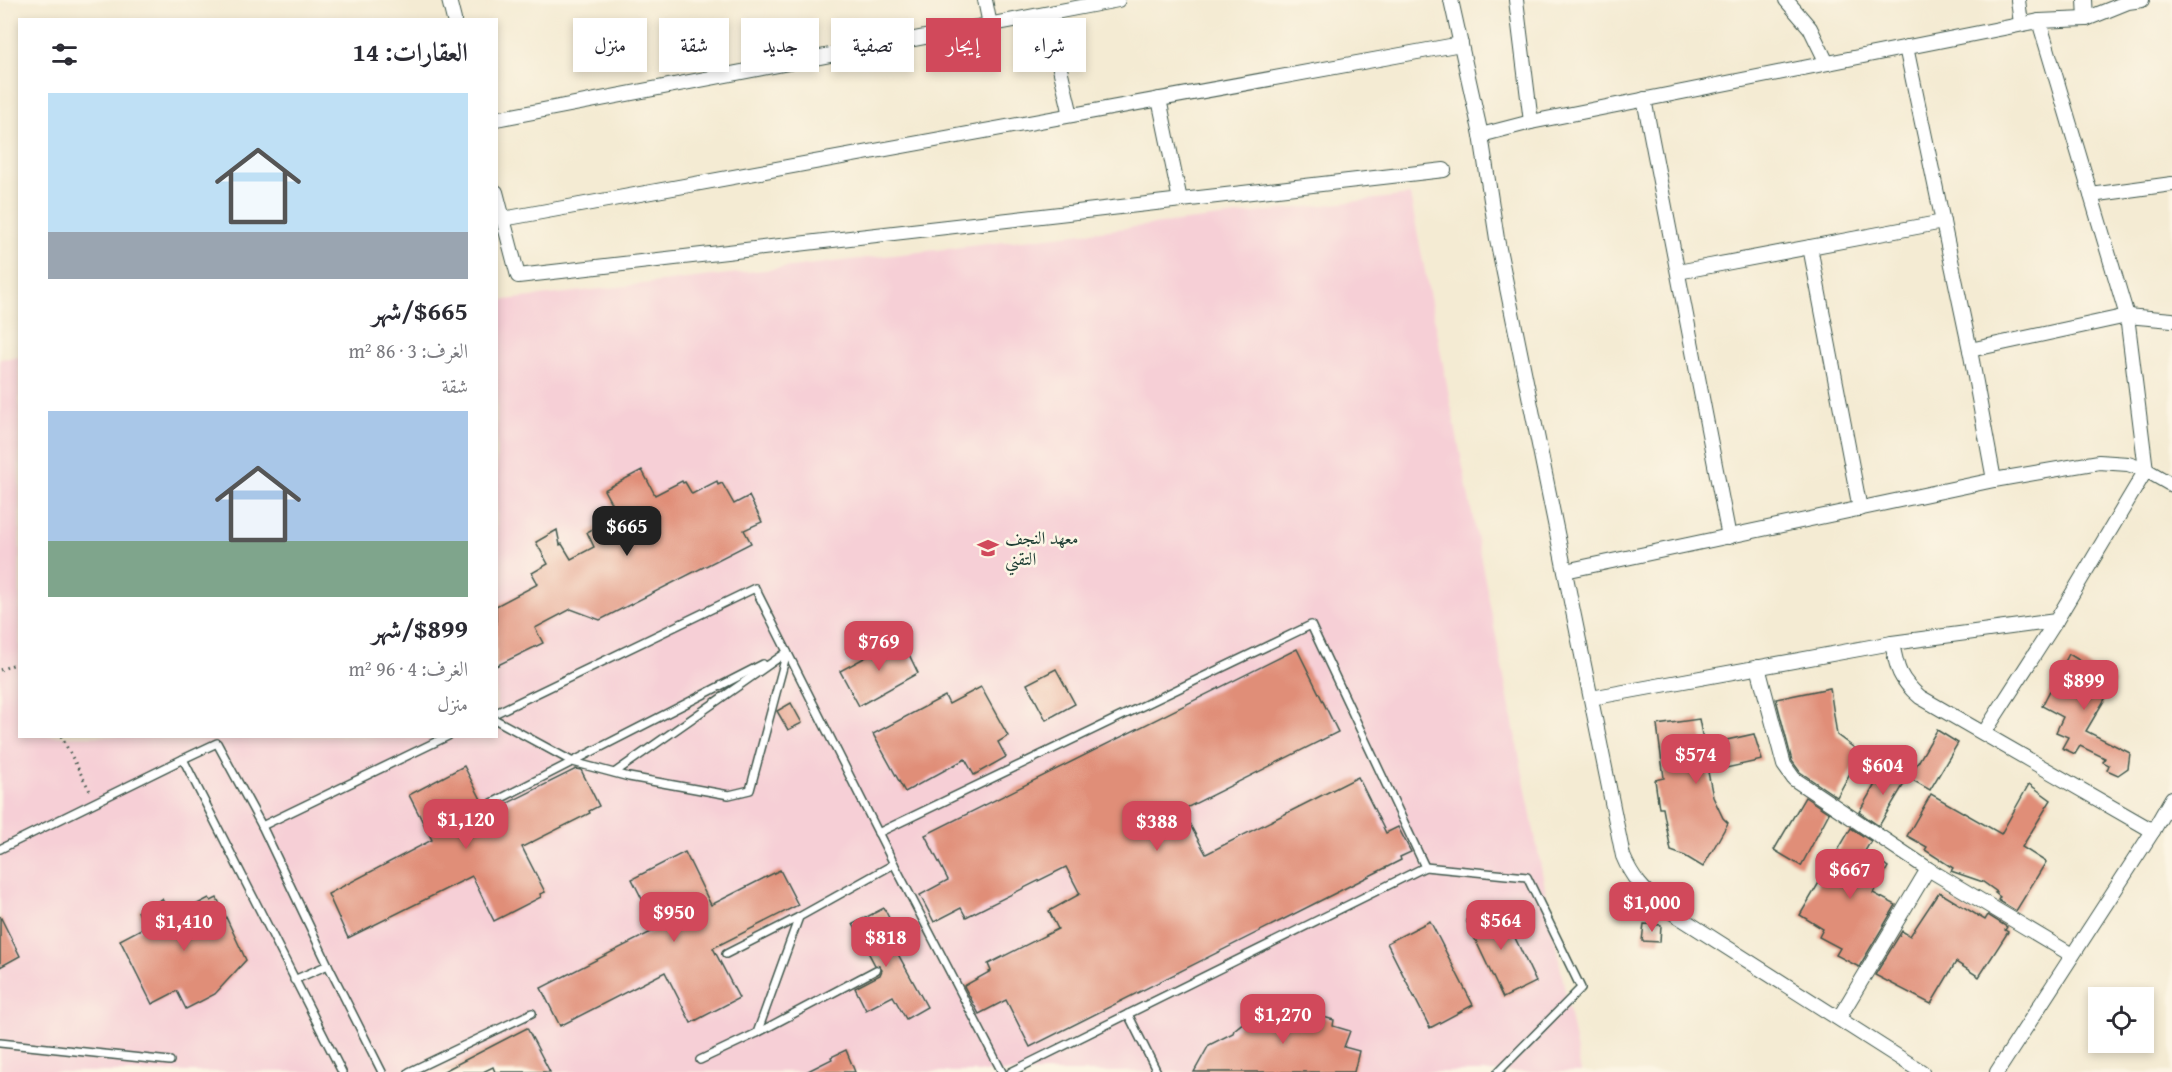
<!DOCTYPE html>
<html lang="ar">
<head>
<meta charset="utf-8">
<style>
  :root { --surface:#fff; --page:#f7f7f7; --text:#2b2b33; --muted:#7c7c81; --accent:#d1495b }
  body { margin:0; font-family:"Gentium Book Plus",Amiri,serif; background:var(--page); color:var(--text); direction:rtl; height:100vh; display:flex; flex-direction:column; font-size:22px; white-space:nowrap }
  * { box-sizing:border-box; margin:0 }
  p { font-size:20px; color:var(--muted) }
  .icon { flex:none; width:33px; height:33px; fill:none; stroke:currentColor; stroke-width:2; stroke-linecap:round; stroke-linejoin:round }
  .map { position:relative; flex:1; overflow:hidden; direction:ltr }
  .drawer { position:absolute; left:18px; top:18px; width:480px; height:720px; display:flex; flex-direction:column; background:var(--surface); border-radius:0px; box-shadow:0 3px 9px #0003; direction:rtl }
  .drawer>* { flex:none }
  .banner { position:absolute; left:516px; top:18px; width:570px; height:54px; direction:rtl; display:flex; gap:12px }
  .fabs { position:absolute; left:2088px; top:987px; display:grid; gap:12px }
  .fabs a { display:grid; place-items:center; width:66px; height:66px; border-radius:0px; background:var(--surface); box-shadow:0 3px 9px #0003; font-size:30px }
  .price { position:absolute; translate:-50% -51px; padding:0 14px; border-radius:12px; background:var(--accent); color:#fff; font-size:20px; line-height:39px; filter:drop-shadow(0 2px 3px #0008) }
  .price::after { content:''; position:absolute; left:50%; top:36px; width:18px; height:14px; margin-left:-9px; background:inherit; clip-path:polygon(0 0,100% 0,50% 100%) }
  .price.on { background:#222; color:#fff }
  ul { padding:0; list-style:none }
  li { display:grid; align-content:center; gap:12px; height:318px; padding:0 30px }
  li span { display:grid; place-items:center; height:186px; border-radius:0px; color:#555 }
  li>.icon { margin-inline-start:auto }
  span .icon { width:108px; height:108px; fill:#fffc; stroke-width:1 }
  li b { font-size:26px }
  h2 { display:flex; justify-content:space-between; align-items:center; height:72px; padding:0 30px; font-size:26px }
  .chip { padding:0 21px; border-radius:0px; background:var(--surface); box-shadow:0 3px 9px #0003; font-size:21px; line-height:54px }
  .chip.on { background:var(--accent); color:#fff }
  .map>svg:first-child { display:block }
  .built { fill:#f6cfd6 }
  .building { fill:#e08e78 }
  .lines { fill:none; stroke-linecap:round; stroke-linejoin:round }
  .lane-casing { stroke:#3f574c; stroke-width:10 }
  .street-casing { stroke:#3f574c; stroke-width:16 }
  .path { stroke:#3f574c; stroke-width:3; stroke-dasharray:1.5 4.5; stroke-linecap:butt }
  .lane { stroke:#fff; stroke-width:7 }
  .street { stroke:#fff; stroke-width:14 }
  .labels { text-anchor:middle; stroke-width:5; stroke-linejoin:round; paint-order:stroke }
  .poi-label { font-size:18px; fill:#1f3d34; stroke:#fcf5e5; text-anchor:start }
</style>
</head>
<body>
<div class="map">
<svg width="2172" height="1072" viewBox="0 0 2172 1072">
  <rect width="100%" height="100%" fill="#fcf5e5"/>
  <filter id="ink" filterUnits="userSpaceOnUse"><feTurbulence type="fractalNoise" baseFrequency=".0167" numOctaves="2"/><feDisplacementMap in="SourceGraphic" scale="12" xChannelSelector="R" yChannelSelector="G"/><feConvolveMatrix kernelMatrix="1 2 1 2 8 2 1 2 1" color-interpolation-filters="sRGB"/></filter>
  <filter id="wash" filterUnits="userSpaceOnUse"><feTurbulence type="fractalNoise" baseFrequency=".008" numOctaves="4" result="noise"/><feDisplacementMap in="SourceGraphic" scale="24" xChannelSelector="R" yChannelSelector="G"/><feGaussianBlur stdDeviation="1.35" result="paint"/><feColorMatrix in="noise" values="0 0 0 0 0 0 0 0 0 0 0 0 0 0 0 0 0 1.4 0 .05"/><feComposite in="paint" operator="in"/></filter>
  <g filter="url(#wash)">
    <rect width="100%" height="100%" fill="#f4ebd3"/>
    <path class="built" d="M1410 195 1581 1072H0V359L19 357 20 736H496L497 301Z"/>
    <g id="blocks">
      <g class="building">
        <path d="M642 470 655 495 682 481 683 483 685 482 692 494 717 481 718 485 722 483 734 504 749 496 762 522 744 530 751 543 600 620 571 609 535 628 543 643 496 666V606L538 584 532 573 548 564 536 542 557 530 560 545 562 544 571 559 594 547 587 532 618 516 604 490Z"/>
        <path d="M901 638 918 673 859 706 840 671Z"/>
        <path d="M1297 649 1338 732 1182 810 1206 854 1358 777 1386 833 1398 827 1411 852 1400 857 1401 860 1030 1047 1006 1000 979 1014 964 986 991 971 988 964 1058 929 1049 911 1080 894 1066 867 966 917 961 908 934 922 920 895 948 880 925 835Z"/>
        <path d="M2069 654 2115 682 2086 731 2130 753 2128 768 2118 775 2107 770 2109 765 2103 762 2105 758 2080 746 2075 754 2062 748 2068 737 2056 732 2063 717 2042 706Z"/>
        <path d="M1056 669 1075 704 1046 720 1027 684Z"/>
        <path d="M981 687 1008 736 998 742 1006 757 974 775 965 759 905 792 873 734 945 696 949 704Z"/>
        <path d="M1830 688 1837 735 1861 753 1837 797 1800 772 1792 761 1776 699Z"/>
        <path d="M791 703 802 723 788 730 777 711Z"/>
        <path d="M1699 719 1704 745 1754 734 1762 760 1708 772 1713 797 1723 818 1728 823 1703 867 1685 856 1671 851 1663 808H1659L1655 780 1664 778 1657 725Z"/>
        <path d="M1937 730 1958 743 1930 790 1909 778Z"/>
        <path d="M464 766 488 813 576 769 581 770 599 806 589 811 590 813 522 847 545 892 540 894 541 897 494 921 472 876 348 938 328 894 432 840 409 795Z"/>
        <path d="M1885 767 1907 779 1879 826 1859 812Z"/>
        <path d="M2029 784 2051 800 2022 847 2046 862 2016 911 1998 900 2000 897 1995 893 1997 892 1983 882 1951 871 1953 868 1925 850 1927 847 1907 836 1931 794 2001 834Z"/>
        <path d="M1805 797 1829 813 1801 866 1774 850Z"/>
        <path d="M1851 828 1871 841 1865 851 1888 867 1873 893 1896 905 1859 967 1836 955 1840 948 1819 937 1823 929 1800 915Z"/>
        <path d="M685 852 711 905 780 870 798 905 713 948 739 998 691 1023 665 972 560 1026 541 988 657 929 632 879Z"/>
        <path d="M1939 892 1985 920 1988 915 2007 927 2005 930 2008 932 1979 977 1956 962 1931 1004 1875 975 1902 931 1910 936Z"/>
        <path d="M209 898 211 901 217 898 246 960 215 994 186 1009 177 991 152 1004 120 940 145 927 138 911 162 899 172 917Z"/>
        <path d="M1499 904 1536 982 1503 998 1466 920Z"/>
        <path d="M884 908 895 930 887 934 927 1007 906 1019 893 996 866 1010 855 988 880 975 882 970 879 966 875 965 853 924Z"/>
        <path d="M0 916 20 956 0 967Z"/>
        <path d="M1430 921 1473 1005 1430 1028 1387 943Z"/>
        <path d="M1644 924 1661 925 1660 942 1642 941Z"/>
        <path d="M1291 1003 1324 1010 1320 1016 1334 1020 1333 1026 1350 1031 1344 1047 1359 1051 1354 1072H1194L1209 1045 1233 1033 1234 1030 1249 1018 1261 1014 1271 1015Z"/>
        <path d="M527 1028 550 1072H495L493 1067 483 1072H442Z"/>
        <path d="M846 1050 855 1072H806L832 1059 831 1057Z"/>
      </g>
    </g>
  </g>
  <g filter="url(#ink)">
    <use href="#blocks" fill-opacity="0" stroke="#3f574c" stroke-width="1.5"/>
    <g class="lines">
      <defs>
        <g id="lane">
          <path d="M496 713 755 588 894 864 1002 1072"/>
          <path d="M496 720 573 762 629 777 729 795 750 790 787 652 614 773"/>
          <path d="M183 759 217 743 262 826"/>
          <path d="M492 803 763 664"/>
          <path d="M878 833 1311 625 1425 867 1011 1072"/>
          <path d="M0 849 183 759 342 1072"/>
          <path d="M1425 867 1527 877 1581 988 1498 1072"/>
          <path d="M726 954 799 917 894 864"/>
          <path d="M294 980 328 965"/>
          <path d="M1128 1014 1157 1072"/>
          <path d="M757 1033 799 917"/>
          <path d="M0 1043 170 1061"/>
          <path d="M700 1060 757 1033 876 970"/>
          <path d="M382 1072 328 965 262 826 448 736"/>
          <path d="M409 1072 532 1013"/>
        </g>
        <g id="street">
          <path d="M449 0 454 20"/>
          <path d="M985 0 990 25"/>
          <path d="M1451 0 1481 135 1497 239 1623 856C1632 878 1644 891 1662 906L1922 1072"/>
          <path d="M1516 0 1531 122"/>
          <path d="M1786 0 1810 28 1827 63"/>
          <path d="M2018 0 2021 24"/>
          <path d="M2085 0 2086 19"/>
          <path d="M1047 14 1071 115"/>
          <path d="M2039 21 2127 316 2172 320"/>
          <path d="M1906 47 1970 350"/>
          <path d="M1159 99 1180 200"/>
          <path d="M1644 99 1729 537"/>
          <path d="M496 119 1118 0"/>
          <path d="M1481 135 1531 122 2039 21 2086 19 2128 2 2142 0"/>
          <path d="M496 192 518 276 1444 170"/>
          <path d="M2091 195 2172 184"/>
          <path d="M503 219 1461 44"/>
          <path d="M1810 247 1860 509"/>
          <path d="M1678 272 1943 222"/>
          <path d="M1565 571 1994 480 1970 350 2127 316 2146 470 2128 464 2099 462 1994 480"/>
          <path d="M1892 643 2056 621 2146 470 2172 485"/>
          <path d="M1758 667 1784 765 1794 779 1928 869 2072 955"/>
          <path d="M1591 698 1892 643C1897 669 1899 679 1920 697L2153 831"/>
          <path d="M1984 733 2056 621"/>
          <path d="M1839 1018 1928 869"/>
          <path d="M1997 1072 2153 831 2172 798"/>
        </g>
      </defs>
      <use href="#lane" class="lane-casing"/>
      <use href="#street" class="street-casing"/>
      <g class="path">
        <path d="M0 670 20 662"/>
        <path d="M61 736 91 793"/>
      </g>
      <use href="#lane" class="lane"/>
      <use href="#street" class="street"/>
    </g>
  </g>
  <defs>
    <symbol id="university-bare" viewBox="-9 -9 18 18"><path d="M0-5L7-2L0 1L-7-2ZM-4 1L0 2.5L4 1V4Q0 6-4 4Z" fill="#d1495b" stroke="#fcf5e5" stroke-width="2.5" paint-order="stroke"/></symbol>
  </defs>
  <g fill-rule="evenodd">
    <use href="#university-bare" x="973" y="533" width="30" height="30"/>
  </g>
  <g class="labels">
    <g class="poi-label">
      <text x="1005" y="544">معهد النجف<tspan x="1005" dy="21">التقني</tspan></text>
    </g>
  </g>
</svg>
<div class="fabs">
<a><svg class="icon" aria-label="locate" viewBox="0 0 24 24"><circle cx="12" cy="12" r="6"/><path d="M12 2v4M12 18v4M2 12h4M18 12h4"/></svg></a>
</div>
<b class="price on" style="left:627px;top:557px">$665</b>
<b class="price" style="left:879px;top:672px">$769</b>
<b class="price" style="left:2084px;top:711px">$899</b>
<b class="price" style="left:1696px;top:785px">$574</b>
<b class="price" style="left:1883px;top:796px">$604</b>
<b class="price" style="left:466px;top:850px">$1,120</b>
<b class="price" style="left:1157px;top:852px">$388</b>
<b class="price" style="left:1850px;top:900px">$667</b>
<b class="price" style="left:1652px;top:933px">$1,000</b>
<b class="price" style="left:674px;top:943px">$950</b>
<b class="price" style="left:1501px;top:951px">$564</b>
<b class="price" style="left:184px;top:952px">$1,410</b>
<b class="price" style="left:886px;top:968px">$818</b>
<b class="price" style="left:1283px;top:1045px">$1,270</b>
<div class="banner">
<a class="chip">شراء</a>
<a class="chip on">إيجار</a>
<a class="chip">تصفية</a>
<a class="chip">جديد</a>
<a class="chip">شقة</a>
<a class="chip">منزل</a>
</div>
<section class="drawer">
<h2>العقارات: 14<svg class="icon" aria-label="filters" viewBox="0 0 24 24"><path d="M4 7h16M4 17h16"/><circle cx="9" cy="7" r="2"/><circle cx="15" cy="17" r="2"/></svg></h2>
<ul>
<li><span style="background:linear-gradient(#bfe0f5 75%,#9aa5b1 0)"><svg class="icon" aria-label="home" viewBox="0 0 24 24"><path d="M3 11l9-7 9 7M6 9v11h12V9"/></svg></span><div><b>$665/شهر</b><p>الغرف: 3 · 86 m²</p><p>شقة</p></div></li>
<li><span style="background:linear-gradient(#a9c7e8 70%,#7fa58c 0)"><svg class="icon" aria-label="home" viewBox="0 0 24 24"><path d="M3 11l9-7 9 7M6 9v11h12V9"/></svg></span><div><b>$899/شهر</b><p>الغرف: 4 · 96 m²</p><p>منزل</p></div></li>
</ul>
</section>
</div>
</body>
</html>
